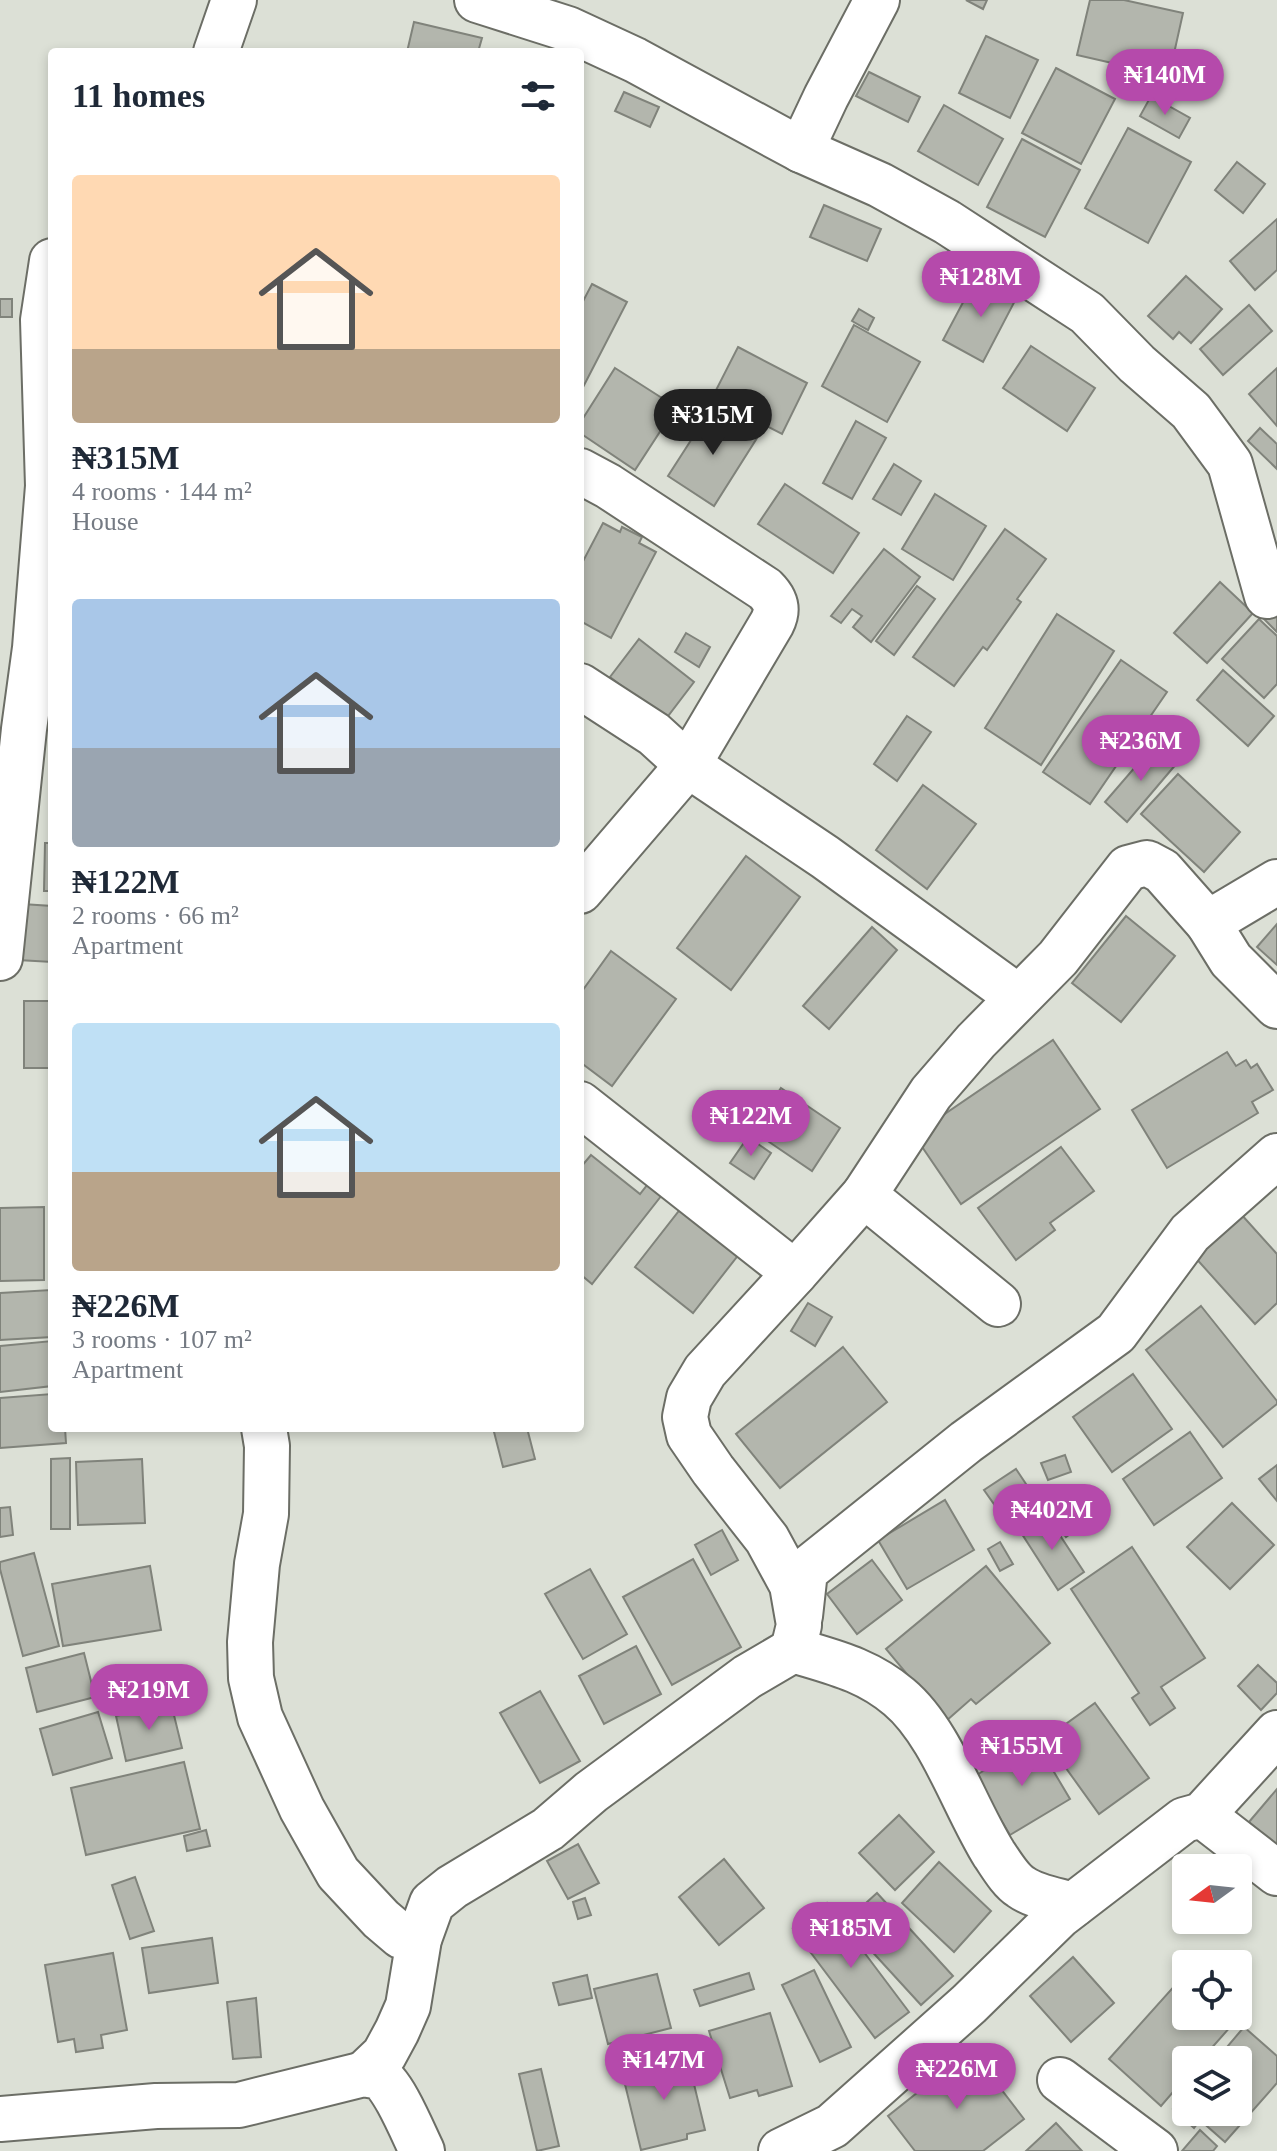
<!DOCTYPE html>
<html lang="en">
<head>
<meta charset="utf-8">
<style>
  :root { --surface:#fff; --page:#f6f6f7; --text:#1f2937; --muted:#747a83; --accent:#b54aab }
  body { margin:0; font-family:Georgia,serif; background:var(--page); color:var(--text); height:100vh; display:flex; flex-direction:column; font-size:30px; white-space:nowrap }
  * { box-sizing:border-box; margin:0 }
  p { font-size:26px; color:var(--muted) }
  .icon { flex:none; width:44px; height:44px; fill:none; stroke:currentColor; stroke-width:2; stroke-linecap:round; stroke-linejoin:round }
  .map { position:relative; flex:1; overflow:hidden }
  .drawer { position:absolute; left:48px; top:48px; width:536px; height:1384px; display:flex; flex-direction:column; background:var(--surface); border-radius:8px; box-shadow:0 4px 12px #0003 }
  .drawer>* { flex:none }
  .needle { width:52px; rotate:255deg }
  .tools { position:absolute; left:1172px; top:1854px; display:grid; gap:16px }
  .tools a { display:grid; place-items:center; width:80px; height:80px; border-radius:8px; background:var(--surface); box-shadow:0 4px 12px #0003; font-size:40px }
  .price { position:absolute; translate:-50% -68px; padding:0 18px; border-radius:28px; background:var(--accent); color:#fff; font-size:26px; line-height:52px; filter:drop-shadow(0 2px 4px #0008) }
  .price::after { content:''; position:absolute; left:50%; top:48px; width:24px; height:18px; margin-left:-12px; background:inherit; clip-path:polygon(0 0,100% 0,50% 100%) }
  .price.active { background:#222; color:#fff }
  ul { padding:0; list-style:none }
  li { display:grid; align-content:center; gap:16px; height:424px; padding:0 24px }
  li span { display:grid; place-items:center; height:248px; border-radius:8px; color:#555 }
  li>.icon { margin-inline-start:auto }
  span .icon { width:144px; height:144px; fill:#fffc; stroke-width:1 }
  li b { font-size:34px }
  h2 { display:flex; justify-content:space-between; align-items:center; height:96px; padding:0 24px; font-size:34px }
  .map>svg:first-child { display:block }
  .building { fill:#b3b6ad; stroke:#80837b; stroke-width:2 }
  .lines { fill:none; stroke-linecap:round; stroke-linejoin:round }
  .street-casing { stroke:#6c6e66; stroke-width:48 }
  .street { stroke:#fff; stroke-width:44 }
</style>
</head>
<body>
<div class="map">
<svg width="1277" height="2151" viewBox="0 0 1277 2151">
  <rect width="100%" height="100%" fill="#dce0d6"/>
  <g class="building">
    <path d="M966 0H987L983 9Z"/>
    <path d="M1090 0H1124L1183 13 1169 76 1077 55Z"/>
    <path d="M414 22 482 38 478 52H407Z"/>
    <path d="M986 36 1038 60 1010 118 959 93Z"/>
    <path d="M1056 68 1115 99 1081 164 1022 133Z"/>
    <path d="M869 72 920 97 908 122 856 96Z"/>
    <path d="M624 92 659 107 650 127 615 111Z"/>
    <path d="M1151 96 1190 118 1179 138 1140 116Z"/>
    <path d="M944 105 1003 139 978 185 918 151Z"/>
    <path d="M1128 128 1191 162 1148 243 1085 208Z"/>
    <path d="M1022 139 1080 170 1045 237 987 207Z"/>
    <path d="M1237 162 1265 184 1243 213 1215 190Z"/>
    <path d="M824 205 881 229 867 261 810 237Z"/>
    <path d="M1277 219V270L1255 290 1230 261Z"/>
    <path d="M1186 276 1222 309 1191 343 1179 332 1173 339 1148 316Z"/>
    <path d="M976 278 997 290 1000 283 1019 293 983 362 943 340Z"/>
    <path d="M592 284 627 302 580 393V307Z"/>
    <rect x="0" y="299" width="12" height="18"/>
    <path d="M1249 305 1272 331 1223 375 1200 349Z"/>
    <path d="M859 309 874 318 868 330 852 321Z"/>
    <path d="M854 325 920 362 887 422 822 386Z"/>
    <path d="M1031 346 1095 388 1067 431 1003 388Z"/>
    <path d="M738 347 807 383 782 434 712 398Z"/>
    <path d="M615 368 676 407 635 470 580 433V423Z"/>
    <path d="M1277 368V426L1249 394Z"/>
    <path d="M711 409 757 438 714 506 668 476Z"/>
    <path d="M856 421 886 438 852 499 823 483Z"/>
    <path d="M1260 428 1277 444V469L1248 441Z"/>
    <path d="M894 464 921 481 901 515 873 499Z"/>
    <path d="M785 484 859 533 833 573 758 524Z"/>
    <path d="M935 494 986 526 953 580 902 549Z"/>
    <path d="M603 523 620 532 622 527 642 537 639 543 656 552 611 638 580 621V567Z"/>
    <path d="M1005 529 1046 559 1017 599 1021 602 987 650 983 647 954 686 913 657Z"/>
    <path d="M884 549 920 577 871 642 853 627 862 616 852 609 841 623 831 616Z"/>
    <path d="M1220 582 1253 613 1207 663 1174 633Z"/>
    <path d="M917 586 935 599 894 655 876 641Z"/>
    <path d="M1277 604V632L1263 618Z"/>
    <path d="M1057 614 1114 651 1041 765 985 728Z"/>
    <path d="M1259 619 1277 636V684L1264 698 1222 659Z"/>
    <path d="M686 633 710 647 699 667 675 652Z"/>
    <path d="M639 639 694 682 665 720 610 677Z"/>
    <path d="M1121 660 1167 692 1090 804 1043 772Z"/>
    <path d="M1223 670 1274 716 1248 746 1197 700Z"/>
    <path d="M907 716 931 732 897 781 874 764Z"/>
    <path d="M1155 744 1177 763 1127 822 1105 802Z"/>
    <path d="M1178 774 1240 832 1204 872 1141 814Z"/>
    <path d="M923 785 976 824 927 889 876 850Z"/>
    <path d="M45 843H52V891H44Z"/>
    <path d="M746 856 800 897 731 990 677 948Z"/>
    <path d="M22 904 52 906V962L18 960Z"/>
    <path d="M1126 916 1175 956 1121 1022 1072 983Z"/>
    <path d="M1277 924V965L1257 947Z"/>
    <path d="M872 927 897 950 829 1029 803 1006Z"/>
    <path d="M611 951 676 999 612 1086 580 1062V994Z"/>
    <rect x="24" y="1001" width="28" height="67"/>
    <path d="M1053 1040 1100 1109 961 1204 914 1135Z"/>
    <path d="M1227 1052 1236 1066 1246 1060 1251 1068 1257 1064 1273 1090 1252 1102 1258 1113 1167 1168 1132 1110Z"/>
    <path d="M781 1088 840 1128 812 1171 753 1131Z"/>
    <path d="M748 1137 771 1153 754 1179 730 1163Z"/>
    <path d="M1061 1147 1094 1191 1050 1223 1055 1230 1016 1260 978 1208Z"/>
    <path d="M591 1155 640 1194 655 1175 669 1186 592 1284 580 1274V1168Z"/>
    <path d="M689 1198 747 1244 693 1313 635 1267Z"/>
    <path d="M44 1207V1280L0 1281V1208Z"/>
    <path d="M1240 1213 1277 1254V1303L1255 1324 1193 1255Z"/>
    <path d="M51 1290 52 1337 0 1340V1293Z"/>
    <path d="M808 1303 832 1317 815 1346 791 1331Z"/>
    <path d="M1201 1306 1277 1401V1404L1223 1447 1146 1350Z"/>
    <path d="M52 1341V1386L0 1392V1346Z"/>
    <path d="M843 1347 887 1402 780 1488 736 1434Z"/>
    <path d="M1133 1374 1172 1429 1112 1472 1073 1417Z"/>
    <path d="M52 1394V1428H65L66 1443 0 1448V1398Z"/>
    <path d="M493 1428H527L535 1459 503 1467Z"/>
    <path d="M1190 1432 1222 1478 1154 1525 1123 1479Z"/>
    <path d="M1065 1455 1071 1472 1048 1480 1041 1463Z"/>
    <path d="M70 1458V1529H51V1459Z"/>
    <path d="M142 1459 145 1523 78 1525 76 1462Z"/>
    <path d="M1277 1465V1501L1259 1479Z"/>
    <path d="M1016 1469 1032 1493 1001 1514 984 1490Z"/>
    <path d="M1072 1494 1090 1519 1066 1537 1048 1512Z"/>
    <path d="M945 1500 974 1550 907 1589 878 1540Z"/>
    <path d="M1232 1503 1274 1545 1230 1589 1187 1547Z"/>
    <path d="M10 1507 13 1535 0 1537V1508Z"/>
    <path d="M1046 1514 1084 1572 1058 1590 1020 1531Z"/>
    <path d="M722 1530 738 1560 711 1575 695 1545Z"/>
    <path d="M1000 1542 1013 1564 1000 1571 988 1549Z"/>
    <path d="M1132 1547 1205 1658 1161 1687 1175 1708 1150 1725 1132 1698 1139 1693 1071 1589Z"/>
    <path d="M34 1553 59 1646 23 1656 0 1569V1562Z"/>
    <path d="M693 1559 741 1647 672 1685 623 1597Z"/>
    <path d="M872 1560 902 1600 857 1634 827 1594Z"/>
    <path d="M150 1566 161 1630 63 1646 52 1584Z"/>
    <path d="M986 1566 1050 1643 976 1704 971 1699 946 1721 886 1649Z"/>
    <path d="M590 1569 627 1634 583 1659 545 1594Z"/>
    <path d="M636 1646 661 1694 604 1724 579 1676Z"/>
    <path d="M84 1653 95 1697 37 1712 26 1668Z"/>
    <path d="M1258 1665 1277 1683V1693L1261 1710 1238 1686Z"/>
    <path d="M540 1691 580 1761 540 1783 500 1713Z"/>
    <path d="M171 1703 182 1748 126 1761 116 1716Z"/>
    <path d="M1095 1703 1149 1778 1099 1814 1045 1739Z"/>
    <path d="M98 1712 112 1758 53 1775 40 1729Z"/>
    <path d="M1035 1740 1070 1799 1010 1835 975 1776Z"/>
    <path d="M184 1762 200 1829 86 1855 71 1788Z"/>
    <path d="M1277 1789V1847L1249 1822Z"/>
    <path d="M899 1815 934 1852 895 1890 859 1853Z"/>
    <path d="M206 1830 210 1846 187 1851 184 1836Z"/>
    <path d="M578 1844 599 1883 568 1899 547 1861Z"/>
    <path d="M724 1859 764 1908 719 1945 679 1897Z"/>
    <path d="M939 1862 991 1911 954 1952 902 1903Z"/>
    <path d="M135 1877 154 1931 130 1939 112 1885Z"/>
    <path d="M877 1893 953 1976 921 2005 845 1922Z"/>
    <path d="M585 1898 591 1915 578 1919 573 1902Z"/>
    <path d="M827 1903 909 2012 875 2038 793 1929Z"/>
    <path d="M212 1938 218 1983 149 1993 142 1948Z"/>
    <path d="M113 1953 127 2030 101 2035 103 2048 76 2052 74 2039 58 2042 45 1965Z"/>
    <path d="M1073 1957 1114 2003 1071 2042 1030 1996Z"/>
    <path d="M814 1970 851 2047 820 2062 782 1985Z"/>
    <path d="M749 1973 754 1989 700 2006 694 1990Z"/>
    <path d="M1186 1973V2016L1239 2017 1201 2060H1186V2077L1161 2106 1109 2059Z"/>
    <path d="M657 1974 671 2028 608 2044 594 1989Z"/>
    <path d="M587 1975 592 1998 559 2005 553 1983Z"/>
    <path d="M256 1998 261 2057 233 2059 227 2002Z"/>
    <path d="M770 2013 792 2086 759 2096 757 2090 730 2098 709 2031Z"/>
    <path d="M1244 2027 1277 2056V2083L1225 2142 1200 2120 1194 2128 1173 2109 1186 2094V2112H1238V2060H1216Z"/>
    <path d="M971 2050 1024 2119 983 2151H915L888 2116Z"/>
    <path d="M687 2055 705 2130 687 2134V2139L641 2150 622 2072Z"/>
    <path d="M541 2069 559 2146 537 2151 519 2074Z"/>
    <path d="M1056 2123 1082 2151H1026Z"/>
    <path d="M1200 2130 1217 2146 1213 2151H1182Z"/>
  </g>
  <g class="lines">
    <defs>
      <g id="street">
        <path d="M477 0 568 29 635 60 801 150 880 185 947 222 1087 313 1137 364 1191 411 1230 464 1267 596"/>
        <path d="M216 52 234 0"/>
        <path d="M801 150 826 97 877 0"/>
        <path d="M580 471 608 486 765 589C776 600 779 609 772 623L688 765 580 891"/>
        <path d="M580 686 654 734 688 765 825 857 1018 997"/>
        <path d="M1208 923 1231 960 1277 1006"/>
        <path d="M0 958 24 729 35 648 48 486 43 320 52 261"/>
        <path d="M580 1104 795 1273"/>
        <path d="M864 1195 998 1304"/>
        <path d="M264 1428 267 1446 266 1514 257 1564 250 1642 251 1678 260 1717 302 1809 338 1873 381 1919 401 1936 419 1939"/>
        <path d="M800 1616 805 1571 966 1442 1116 1333 1190 1233 1277 1156"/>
        <path d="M793 1650 799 1625 792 1585 767 1539 713 1470 689 1435 685 1417 689 1398 705 1371 795 1273 864 1195 931 1093 976 1041 1058 958 1128 868 1147 863 1162 871 1208 923 1277 882"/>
        <path d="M1202 1815 1277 1873"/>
        <path d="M364 2074 384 2055 397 2031 408 2006 419 1939 432 1903 452 1887 548 1829 591 1792 747 1677 793 1650C832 1662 866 1669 899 1697 941 1732 964 1806 994 1854 1001 1864 1010 1880 1021 1887 1035 1897 1056 1900 1073 1905"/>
        <path d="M1060 2080 1155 2151"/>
        <path d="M0 2119 156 2106 239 2105 364 2074C366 2075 376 2076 378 2076 393 2083 414 2135 422 2151"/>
        <path d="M781 2151 832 2126 969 2004 1059 1916 1184 1820 1202 1815 1277 1733"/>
      </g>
    </defs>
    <use href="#street" class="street-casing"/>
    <use href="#street" class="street"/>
  </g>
</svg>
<div class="tools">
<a><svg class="needle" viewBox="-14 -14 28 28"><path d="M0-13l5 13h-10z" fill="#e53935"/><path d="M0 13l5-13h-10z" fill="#747a83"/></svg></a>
<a><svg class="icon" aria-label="locate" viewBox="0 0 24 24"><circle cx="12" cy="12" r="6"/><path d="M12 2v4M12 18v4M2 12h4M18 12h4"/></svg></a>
<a><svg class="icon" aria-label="layers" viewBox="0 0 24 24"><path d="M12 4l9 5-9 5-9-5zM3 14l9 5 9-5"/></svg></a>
</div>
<b class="price" style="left:1165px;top:117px">₦140M</b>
<b class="price" style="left:981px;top:319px">₦128M</b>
<b class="price active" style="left:713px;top:457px">₦315M</b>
<b class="price" style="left:1141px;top:783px">₦236M</b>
<b class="price" style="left:751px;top:1158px">₦122M</b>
<b class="price" style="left:1052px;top:1552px">₦402M</b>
<b class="price" style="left:149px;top:1732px">₦219M</b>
<b class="price" style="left:1022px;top:1788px">₦155M</b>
<b class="price" style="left:851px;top:1970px">₦185M</b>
<b class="price" style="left:664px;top:2102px">₦147M</b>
<b class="price" style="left:957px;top:2111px">₦226M</b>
<section class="drawer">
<h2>11 homes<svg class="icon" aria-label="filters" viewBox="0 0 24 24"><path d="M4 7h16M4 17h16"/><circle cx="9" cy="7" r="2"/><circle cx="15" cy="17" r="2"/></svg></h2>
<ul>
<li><span style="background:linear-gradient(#ffd9b3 70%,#b9a48a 0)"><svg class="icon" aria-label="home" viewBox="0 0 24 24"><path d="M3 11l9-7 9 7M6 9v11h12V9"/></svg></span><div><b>₦315M</b><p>4 rooms · 144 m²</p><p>House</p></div></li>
<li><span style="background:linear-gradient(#a9c7e8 60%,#9aa5b1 0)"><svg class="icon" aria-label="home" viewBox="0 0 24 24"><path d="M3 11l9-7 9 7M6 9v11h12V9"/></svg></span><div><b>₦122M</b><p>2 rooms · 66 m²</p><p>Apartment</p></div></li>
<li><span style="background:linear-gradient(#bfe0f5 60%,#b9a48a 0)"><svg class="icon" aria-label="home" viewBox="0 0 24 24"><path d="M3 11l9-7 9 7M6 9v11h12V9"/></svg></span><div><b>₦226M</b><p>3 rooms · 107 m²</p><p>Apartment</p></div></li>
</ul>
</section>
</div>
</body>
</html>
